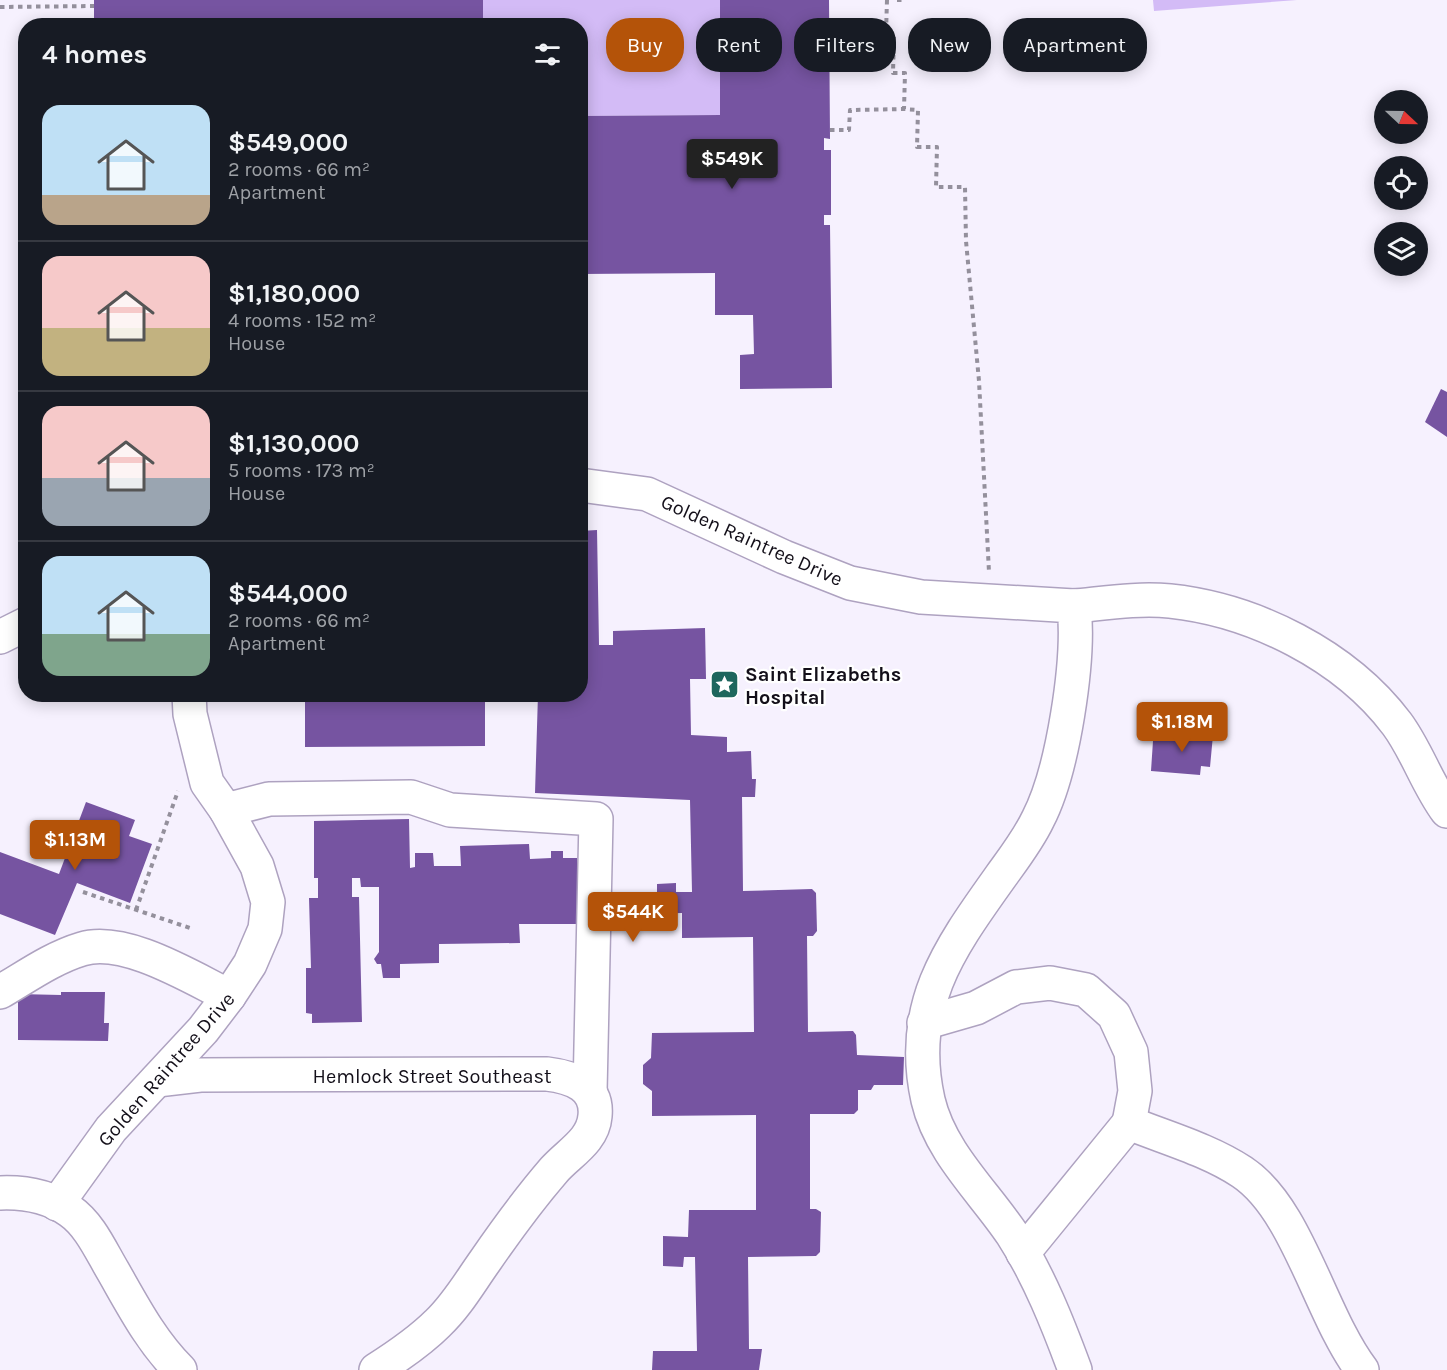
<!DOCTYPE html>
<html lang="en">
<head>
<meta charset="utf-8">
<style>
  :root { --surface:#171b24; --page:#242831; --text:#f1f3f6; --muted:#9ea1a6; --line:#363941; --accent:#b45309 }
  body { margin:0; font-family:Karla,sans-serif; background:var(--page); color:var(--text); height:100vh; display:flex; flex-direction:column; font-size:22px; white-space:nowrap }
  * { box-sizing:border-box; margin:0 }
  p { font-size:20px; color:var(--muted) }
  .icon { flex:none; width:33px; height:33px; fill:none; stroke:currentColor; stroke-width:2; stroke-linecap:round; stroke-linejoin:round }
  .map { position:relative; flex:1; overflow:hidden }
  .drawer { position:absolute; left:18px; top:18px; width:570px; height:684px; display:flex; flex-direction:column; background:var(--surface); border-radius:24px; box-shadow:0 3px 15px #0003 }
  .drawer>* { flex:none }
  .banner { position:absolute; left:606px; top:18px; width:570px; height:54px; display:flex; gap:12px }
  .needle { width:39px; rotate:112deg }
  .controls { position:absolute; left:1374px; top:90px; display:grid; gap:12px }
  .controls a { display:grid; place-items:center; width:54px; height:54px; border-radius:50%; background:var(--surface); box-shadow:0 3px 15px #0003; font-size:30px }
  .price { position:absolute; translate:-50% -51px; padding:0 14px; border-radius:6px; background:var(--accent); color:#fff; font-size:20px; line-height:39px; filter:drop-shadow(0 2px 3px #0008) }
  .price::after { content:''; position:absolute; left:50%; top:36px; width:18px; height:14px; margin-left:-9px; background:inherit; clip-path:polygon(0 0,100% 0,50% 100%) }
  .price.selected { background:#222; color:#fff }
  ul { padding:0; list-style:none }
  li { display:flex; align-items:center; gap:18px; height:150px; padding:0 24px }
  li+li { border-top:2px solid var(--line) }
  li span { display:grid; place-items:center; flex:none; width:168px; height:120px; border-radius:18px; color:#555 }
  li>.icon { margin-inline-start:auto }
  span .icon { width:72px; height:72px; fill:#fffc; stroke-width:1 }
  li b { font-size:26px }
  h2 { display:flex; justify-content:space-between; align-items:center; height:72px; padding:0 24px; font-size:26px }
  .pill { padding:0 21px; border-radius:24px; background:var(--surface); box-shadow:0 3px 15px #0003; font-size:21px; line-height:54px }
  .pill.selected { background:var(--accent); color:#fff }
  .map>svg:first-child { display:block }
  .green { fill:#d3bbf6 }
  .building { fill:#7654a1 }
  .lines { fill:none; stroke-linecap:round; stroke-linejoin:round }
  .minor-casing { stroke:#aea2c0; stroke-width:36 }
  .path { stroke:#94909c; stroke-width:4; stroke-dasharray:4.5 4.5; stroke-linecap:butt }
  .minor { stroke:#fff; stroke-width:33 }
  .labels { text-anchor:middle; stroke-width:4.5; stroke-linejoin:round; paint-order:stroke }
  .street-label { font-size:20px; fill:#130f19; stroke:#fff }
  .poi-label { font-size:20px; font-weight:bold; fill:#130f19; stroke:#fff; text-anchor:start }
</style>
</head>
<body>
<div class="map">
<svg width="1447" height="1370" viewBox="0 0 1447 1370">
  <rect width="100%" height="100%" fill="#f6f1fe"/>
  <g class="green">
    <path d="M483 0H720V115L581 116 580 26 483 25Z"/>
    <path d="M1153 0H1297L1154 11Z"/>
  </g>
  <g class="building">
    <rect x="94" y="0" width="389" height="26"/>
    <path d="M720 0H829L830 139 824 138V150H831V215H824V225H830L832 388 740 389V355L754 354 753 315H715V273L580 274V116L720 115Z"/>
    <path d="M1441 389 1447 392V437L1425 422Z"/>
    <path d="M597 530 599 645H613V631L705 628 706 679H690L691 735 727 737V752L751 751 752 779H756L755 797H742L743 891 812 889 816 893 817 931 813 936H807L808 1032 853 1031 856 1035 857 1055 904 1057 903 1085H874L871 1090H858V1110L854 1114H810V1209H816L821 1212 820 1252 816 1256 748 1257 749 1349H762L759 1370H652L653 1351H697L695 1257H684L683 1267 663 1266V1236L688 1237 689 1210H756V1115L652 1116V1091L643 1084V1065L651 1058 652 1033 754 1032 753 937 682 938V913L583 915V924H519L520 943 439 944V963L400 964V978H383L381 964H377L374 959 379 952V887H361L360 878H352V897H359L362 1022 312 1023V1014L306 1013V968H311L309 898H318V878H314V821L409 819 410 868 415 867V853H433L434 866H461L460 846 529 844 530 859 551 858V851H563V858H577L578 898H657V884L676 883V892H692L690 800 535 793 538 694H580V531Z"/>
    <path d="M305 694H485V746L305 747Z"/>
    <path d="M1163 731 1213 735 1210 767 1201 766 1200 775 1151 771 1153 741H1162Z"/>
    <path d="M86 802 135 820 129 836 152 844 130 903 77 883 55 935 0 914V852L59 874Z"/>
    <path d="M61 992H105L104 1023H109L108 1041 18 1040V994L61 995Z"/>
  </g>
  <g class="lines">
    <defs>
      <g id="minor">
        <path d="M580 485 647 494 784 557 850 583 921 597 1074 606C1080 660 1063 771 1038 819 1028 840 1014 858 1001 876 949 949 907 1006 928 1100 940 1152 983 1191 1012 1234 1039 1276 1058 1324 1075 1370"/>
        <path d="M1074 606C1106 603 1138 598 1170 601 1254 610 1345 655 1397 724 1417 751 1427 784 1447 811"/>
        <path d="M0 637 26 624"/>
        <path d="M226 810 269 799 411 797 450 810 596 819 590 1092"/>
        <path d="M0 992C26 977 52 958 82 949 125 936 192 978 229 996"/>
        <path d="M924 1023 976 1008 1016 987 1050 983 1086 990 1114 1015 1131 1052 1135 1091 1129 1123"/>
        <path d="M157 1080 200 1075 547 1074C572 1077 598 1086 595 1116 593 1141 569 1153 554 1170 529 1199 507 1229 485 1261 470 1282 457 1305 438 1323 420 1341 398 1356 376 1370"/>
        <path d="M0 1193C24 1192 50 1197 70 1211 90 1225 101 1251 113 1271 133 1306 151 1341 180 1370"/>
        <path d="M57 1204 111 1129 203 1030 229 996 250 964 265 929 268 902 257 866 226 810 207 783 190 714 189 694"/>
        <path d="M1023 1253 1129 1123C1166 1138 1209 1150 1242 1172 1298 1209 1320 1315 1362 1370"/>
      </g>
    </defs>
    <use href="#minor" class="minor-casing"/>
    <g class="path">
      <path d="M887 0 886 33H894L893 73H905L904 109 918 110 917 147H937L936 187H965L966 241 979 381 989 572"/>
      <path d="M897 0H904"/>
      <path d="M0 7 94 6"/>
      <path d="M831 57 862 50H894"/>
      <path d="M830 130H849L850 110 904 109"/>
      <path d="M83 892 193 929"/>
      <path d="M136 910 178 791"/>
    </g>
    <use href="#minor" class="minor"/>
  </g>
  <defs>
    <symbol id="sight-square" viewBox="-11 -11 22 22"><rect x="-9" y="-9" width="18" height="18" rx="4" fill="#1e675d" stroke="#fff"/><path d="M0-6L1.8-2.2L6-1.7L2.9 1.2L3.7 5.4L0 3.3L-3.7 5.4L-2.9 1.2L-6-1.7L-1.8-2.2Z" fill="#fff"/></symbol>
  </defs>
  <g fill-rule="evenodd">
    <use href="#sight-square" x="708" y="668" width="33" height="33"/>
  </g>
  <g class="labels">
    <g class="street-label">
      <text transform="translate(752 540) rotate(24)" y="7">Golden Raintree Drive</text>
      <text transform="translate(166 1069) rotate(-49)" y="7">Golden Raintree Drive</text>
      <text x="432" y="1083">Hemlock Street Southeast</text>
    </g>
    <g class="poi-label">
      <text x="745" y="681">Saint Elizabeths<tspan x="745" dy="23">Hospital</tspan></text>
    </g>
  </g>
</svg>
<div class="controls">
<a><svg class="needle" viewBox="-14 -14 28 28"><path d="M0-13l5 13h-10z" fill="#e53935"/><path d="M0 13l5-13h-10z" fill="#9ea1a6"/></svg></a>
<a><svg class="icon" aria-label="locate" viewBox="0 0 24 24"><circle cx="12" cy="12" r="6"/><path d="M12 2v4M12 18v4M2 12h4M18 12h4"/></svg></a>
<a><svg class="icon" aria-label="layers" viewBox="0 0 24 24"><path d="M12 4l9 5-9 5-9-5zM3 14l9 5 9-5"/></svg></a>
</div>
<b class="price selected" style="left:732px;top:190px">$549K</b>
<b class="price" style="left:1182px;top:753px">$1.18M</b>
<b class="price" style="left:75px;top:871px">$1.13M</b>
<b class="price" style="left:633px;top:943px">$544K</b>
<div class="banner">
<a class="pill selected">Buy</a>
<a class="pill">Rent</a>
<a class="pill">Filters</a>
<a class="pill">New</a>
<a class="pill">Apartment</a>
</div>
<section class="drawer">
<h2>4 homes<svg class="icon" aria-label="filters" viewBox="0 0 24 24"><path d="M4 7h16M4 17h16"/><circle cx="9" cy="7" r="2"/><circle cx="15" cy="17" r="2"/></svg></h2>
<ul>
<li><span style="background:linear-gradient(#bfe0f5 75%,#b9a48a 0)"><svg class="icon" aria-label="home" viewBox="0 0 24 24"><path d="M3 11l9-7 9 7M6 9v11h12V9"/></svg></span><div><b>$549,000</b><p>2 rooms · 66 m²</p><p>Apartment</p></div></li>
<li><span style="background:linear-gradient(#f6c9c9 60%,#c2b280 0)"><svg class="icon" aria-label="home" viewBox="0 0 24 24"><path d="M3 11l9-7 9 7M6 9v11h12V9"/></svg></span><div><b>$1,180,000</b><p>4 rooms · 152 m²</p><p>House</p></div></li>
<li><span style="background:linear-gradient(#f6c9c9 60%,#9aa5b1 0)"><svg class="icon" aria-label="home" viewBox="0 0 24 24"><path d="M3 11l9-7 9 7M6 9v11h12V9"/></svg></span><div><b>$1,130,000</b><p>5 rooms · 173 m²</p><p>House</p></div></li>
<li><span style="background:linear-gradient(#bfe0f5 65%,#7fa58c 0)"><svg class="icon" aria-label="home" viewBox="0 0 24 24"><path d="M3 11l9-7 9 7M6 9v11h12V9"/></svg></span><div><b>$544,000</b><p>2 rooms · 66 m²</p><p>Apartment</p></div></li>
</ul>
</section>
</div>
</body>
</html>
